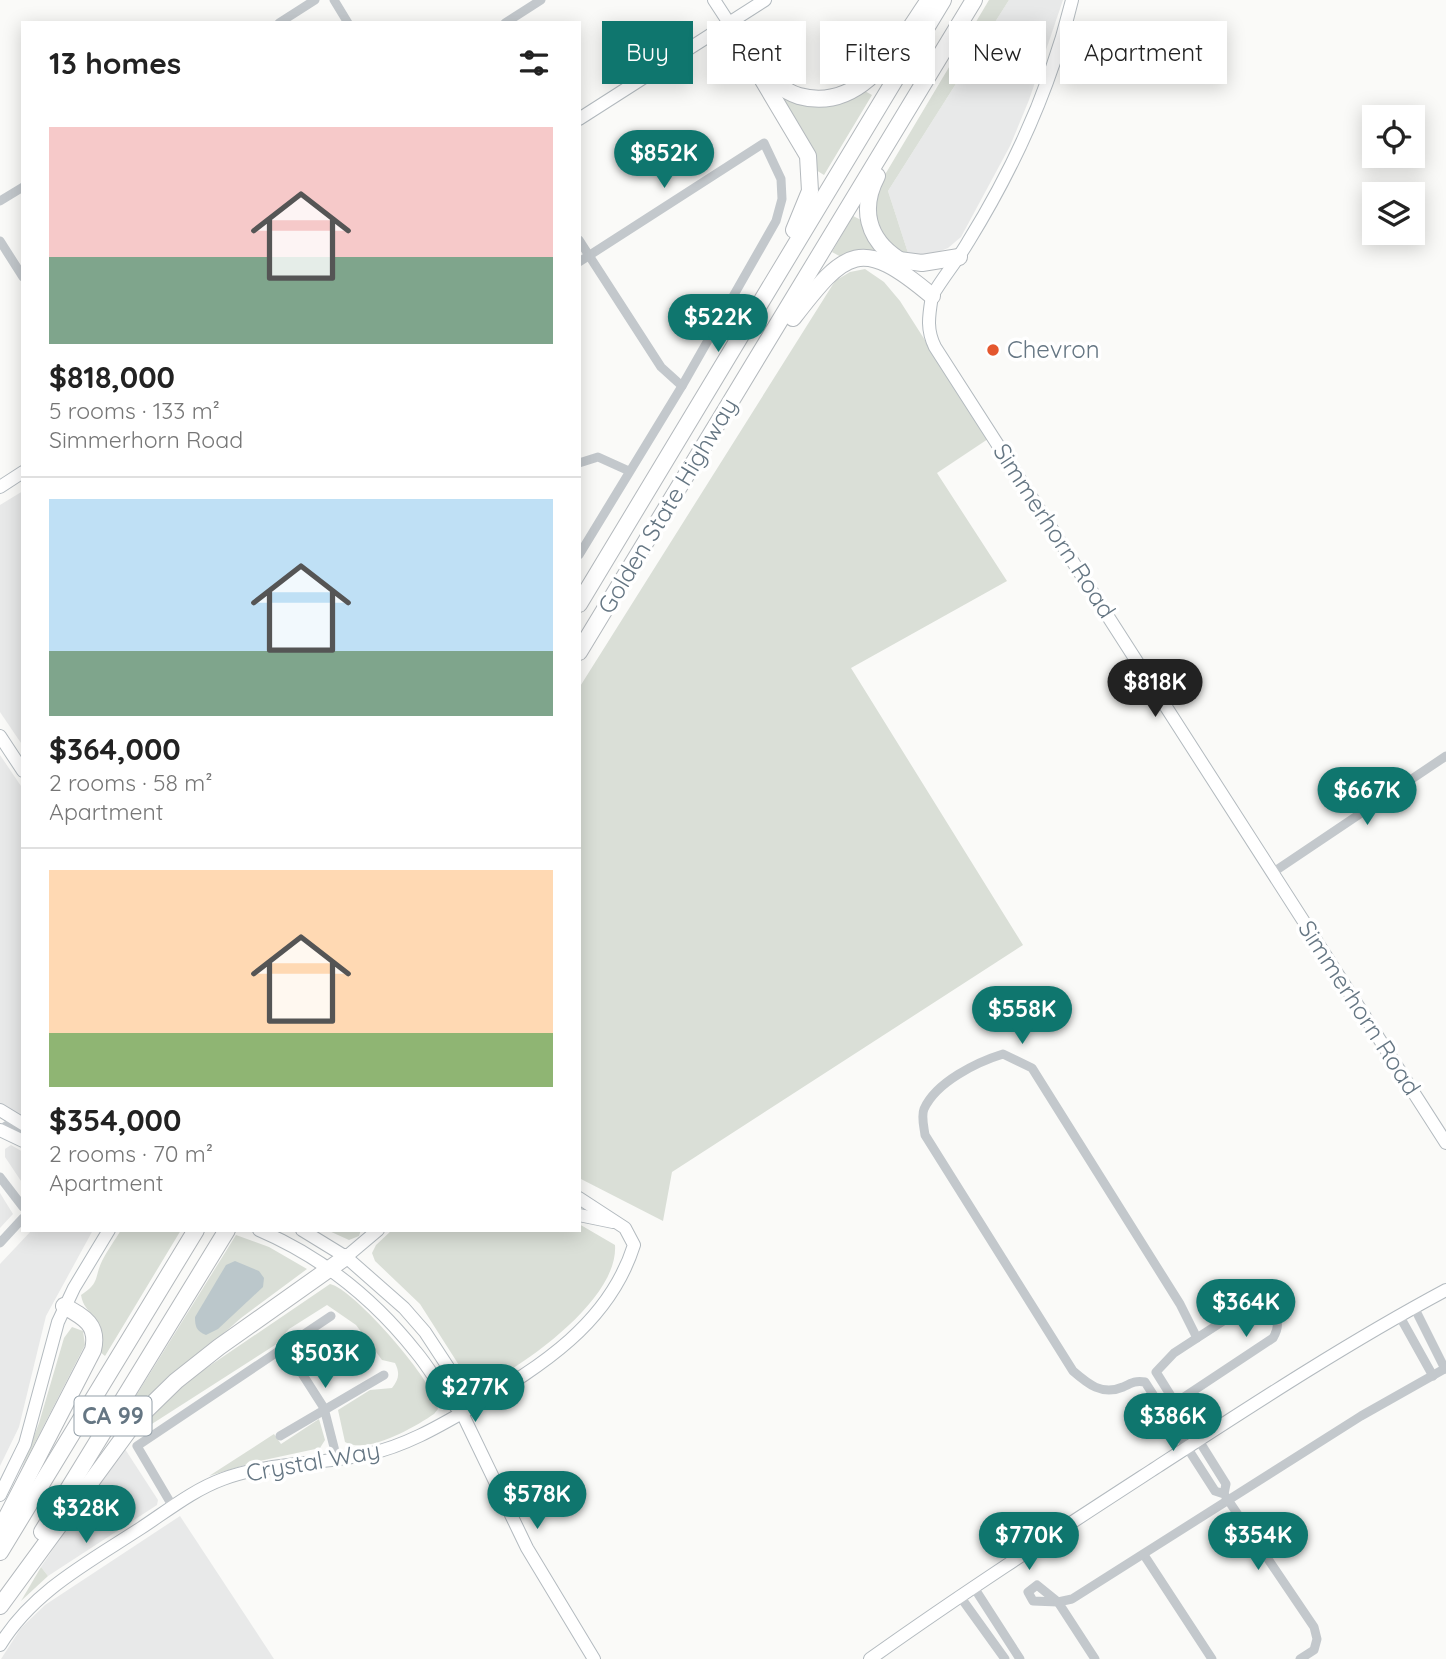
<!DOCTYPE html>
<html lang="en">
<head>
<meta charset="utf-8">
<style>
  :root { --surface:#fff; --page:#f2f2f2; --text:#222; --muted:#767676; --line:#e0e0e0; --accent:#0f766e }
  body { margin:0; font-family:Quicksand,sans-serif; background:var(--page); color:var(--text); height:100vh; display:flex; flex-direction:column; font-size:26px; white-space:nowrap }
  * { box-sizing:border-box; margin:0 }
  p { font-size:23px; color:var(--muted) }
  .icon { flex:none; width:38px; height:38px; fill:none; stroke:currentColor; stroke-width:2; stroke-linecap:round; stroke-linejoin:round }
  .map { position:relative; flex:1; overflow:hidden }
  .drawer { position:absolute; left:21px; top:21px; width:560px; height:1211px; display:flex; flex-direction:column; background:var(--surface); border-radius:0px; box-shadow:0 4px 18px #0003 }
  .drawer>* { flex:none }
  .banner { position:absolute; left:602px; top:21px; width:665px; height:63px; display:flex; gap:14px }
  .tools { position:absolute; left:1362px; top:105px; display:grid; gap:14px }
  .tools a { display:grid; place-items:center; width:63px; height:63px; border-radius:0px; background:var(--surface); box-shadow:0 4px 18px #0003; font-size:35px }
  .price { position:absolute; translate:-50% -60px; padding:0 16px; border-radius:24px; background:var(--accent); color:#fff; font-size:23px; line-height:46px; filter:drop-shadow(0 2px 4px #0008) }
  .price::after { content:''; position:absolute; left:50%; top:42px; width:21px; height:16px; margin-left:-10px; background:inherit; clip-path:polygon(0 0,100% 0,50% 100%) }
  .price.selected { background:#222; color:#fff }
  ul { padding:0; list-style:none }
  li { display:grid; align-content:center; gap:14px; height:371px; padding:0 28px }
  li+li { border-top:2px solid var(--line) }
  li span { display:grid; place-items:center; height:217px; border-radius:0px; color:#555 }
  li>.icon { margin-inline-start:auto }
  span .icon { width:126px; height:126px; fill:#fffc; stroke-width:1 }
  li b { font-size:30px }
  h2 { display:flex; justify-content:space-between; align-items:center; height:84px; padding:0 28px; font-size:30px }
  .pill { padding:0 24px; border-radius:0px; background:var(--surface); box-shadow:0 4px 18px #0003; font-size:24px; line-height:63px }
  .pill.selected { background:var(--accent); color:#fff }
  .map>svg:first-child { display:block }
  .built { fill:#e8e9e9 }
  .green { fill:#dadfd7 }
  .water { fill:#bbc7cb }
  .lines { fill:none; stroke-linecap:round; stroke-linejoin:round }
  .secondary-casing { stroke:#b3babf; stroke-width:14 }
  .highway-casing { stroke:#b4b9bd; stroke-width:18 }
  .street { stroke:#c3c8cc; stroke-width:9 }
  .secondary { stroke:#fff; stroke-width:12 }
  .highway { stroke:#fff; stroke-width:16 }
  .poi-dot { fill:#e4572e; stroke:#fff; stroke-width:2.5 }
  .labels { text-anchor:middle; stroke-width:7; stroke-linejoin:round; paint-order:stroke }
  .shield { fill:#fff; stroke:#939fa8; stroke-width:2 }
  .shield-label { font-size:23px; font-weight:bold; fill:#657683 }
  .poi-label { font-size:24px; fill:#657683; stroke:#fff; text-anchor:start }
  .street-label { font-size:24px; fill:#657683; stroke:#fff }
</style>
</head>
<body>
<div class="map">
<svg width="1446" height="1659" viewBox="0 0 1446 1659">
  <rect width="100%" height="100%" fill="#fafaf8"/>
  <g class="built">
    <path d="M1009 0H1063L1029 100 1010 146 961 237 948 248 931 255 909 256 888 191Z"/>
    <path d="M23 491V746L0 712V505Z"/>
    <path d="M0 755 23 789V1118L0 1103Z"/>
    <path d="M11 1145 23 1152V1184L5 1157V1149Z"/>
    <path d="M0 1193 13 1214 0 1228Z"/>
    <path d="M32 1230H93L46 1316 19 1427 0 1466V1264Z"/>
    <path d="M123 1446 158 1500 157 1505 48 1576 41 1567Z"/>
    <path d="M180 1516 274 1659H1L21 1628 45 1605Z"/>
  </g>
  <g class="green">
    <path d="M989 0H1009L888 191 909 256C873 245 873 215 880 183Z"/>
    <path d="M772 87 793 99 863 90 872 95 824 175 816 170Z"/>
    <path d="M853 216 863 221 879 253 843 258 832 252Z"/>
    <path d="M865 269 884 282 900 301 988 439 937 473 1007 581 851 668 1023 945 672 1172 663 1221 579 1178V688L835 281 850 272Z"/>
    <path d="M579 1224 615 1245C619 1299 524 1366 481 1386L471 1384 420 1304 375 1261 372 1253 376 1245 392 1230H579Z"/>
    <path d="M121 1230H181L105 1356 99 1351C108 1313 85 1319 81 1295 100 1283 94 1278 102 1261 107 1251 115 1240 121 1230Z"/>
    <path d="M327 1230H361L359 1236 349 1240Z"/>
    <path d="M236 1235 269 1247 307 1269 241 1318 142 1405 134 1399Z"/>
    <path d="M330 1284C353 1288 438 1385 438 1409L434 1414C415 1427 367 1455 345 1442L338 1410 370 1390 392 1388C399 1379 400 1373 395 1363L382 1360 356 1325 327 1305 289 1329 275 1345 130 1438 180 1386Z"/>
    <path d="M72 1327 83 1331 85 1345 21 1470 39 1423 64 1338Z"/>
    <path d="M319 1419 325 1440 320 1448 255 1462 209 1476 274 1434 281 1444Z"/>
    <path d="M41 1567 48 1576 21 1601Z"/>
  </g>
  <path class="water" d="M235 1261 259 1271 264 1278 263 1287 218 1329 206 1335C196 1331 195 1326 195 1317L226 1265Z"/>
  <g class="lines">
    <defs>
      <g id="secondary">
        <path d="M714 0 729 23"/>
        <path d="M1072 0C1051 87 1015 166 968 242 957 261 943 277 932 296 929 315 926 329 935 347L1446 1143"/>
        <path d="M579 119 765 0"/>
        <path d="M0 487 23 472"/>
        <path d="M0 736 23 771"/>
        <path d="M0 1110 23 1124"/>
        <path d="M0 1130 23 1141"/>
        <path d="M579 1215 613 1222"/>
        <path d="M259 1230C322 1257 374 1299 416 1352 433 1372 443 1395 462 1413L527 1548 594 1659"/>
        <path d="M302 1230 346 1257 404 1308 425 1332 463 1390 462 1413"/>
        <path d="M346 1257 378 1230"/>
        <path d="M0 1495 25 1444 58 1322 74 1288 109 1230"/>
        <path d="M0 1645C33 1591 89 1562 141 1528 167 1511 193 1490 223 1479 269 1462 320 1465 368 1454 406 1446 441 1425 474 1406 541 1366 609 1324 634 1245L625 1228 579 1198"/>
        <path d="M870 1659C964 1592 1060 1530 1157 1467 1251 1406 1347 1343 1446 1290"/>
      </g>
      <g id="highway">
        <path d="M729 23 808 156 810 191 794 230"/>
        <path d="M762 74C774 82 785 92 799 96 863 114 899 43 929 0"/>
        <path d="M877 176C860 208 867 239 898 259"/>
        <path d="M899 260 922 263 959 257"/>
        <path d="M793 318C846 249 861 236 932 296"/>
        <path d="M579 604 943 0"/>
        <path d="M579 652 974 0"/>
        <path d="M0 1530 93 1350C99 1325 84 1317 64 1306"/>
        <path d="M42 1532 227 1230"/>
        <path d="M0 1552 196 1230"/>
        <path d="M0 1606 137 1419 176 1381 219 1347 346 1257"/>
      </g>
    </defs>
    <use href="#secondary" class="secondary-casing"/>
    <use href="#highway" class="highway-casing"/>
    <g class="street">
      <path d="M334 0 348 23"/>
      <path d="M279 23 315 0"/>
      <path d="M505 23 541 0"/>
      <path d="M0 201 23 187"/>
      <path d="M579 240 661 367 682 386"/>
      <path d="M0 241 23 277"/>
      <path d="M579 262 764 143 781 179 782 199 776 221 682 386 579 555"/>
      <path d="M579 463 598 457 629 471"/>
      <path d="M1272 873 1446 756"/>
      <path d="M0 1130 9 1124 23 1130"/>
      <path d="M0 1177 23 1207"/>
      <path d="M0 1243 23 1218"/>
      <path d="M1414 1307 1445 1369"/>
      <path d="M1399 1315 1433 1376"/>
      <path d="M285 1347 324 1408 337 1459"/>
      <path d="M1175 1403 1273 1338C1283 1322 1275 1311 1260 1302L1248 1305 1197 1338"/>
      <path d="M280 1436 384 1375"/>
      <path d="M1224 1494 1226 1484 1156 1372 1174 1353 1197 1338 1180 1304 1032 1068 1003 1054C977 1062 936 1082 924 1109 921 1116 924 1127 925 1135L1073 1371C1088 1384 1102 1396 1123 1387 1131 1383 1136 1380 1145 1382L1215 1491 1224 1494 1314 1627 1317 1639 1314 1650 1300 1659"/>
      <path d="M173 1507 137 1446 331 1316"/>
      <path d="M1144 1555 1212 1659"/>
      <path d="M1037 1585 1058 1602 1033 1601 1028 1592Z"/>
      <path d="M973 1586 1020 1659"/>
      <path d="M959 1595 1005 1659"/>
      <path d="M1095 1659 1058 1602 1072 1599 1361 1416 1446 1368"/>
    </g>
    <use href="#secondary" class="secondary"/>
    <use href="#highway" class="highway"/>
  </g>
  <circle class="poi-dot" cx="993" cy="350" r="7"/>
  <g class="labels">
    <rect class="shield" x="74.5" y="1396.5" width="77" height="39" rx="5"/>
    <g class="shield-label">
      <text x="113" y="1424">CA 99</text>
    </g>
    <g class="poi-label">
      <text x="1007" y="358">Chevron</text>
    </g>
    <g class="street-label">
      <text transform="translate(668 506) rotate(-59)" y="8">Golden State Highway</text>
      <text transform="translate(1054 531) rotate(57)" y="8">Simmerhorn Road</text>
      <text transform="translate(1359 1008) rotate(57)" y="8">Simmerhorn Road</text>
      <text transform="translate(313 1462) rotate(-10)" y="8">Crystal Way</text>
    </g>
  </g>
</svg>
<div class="tools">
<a><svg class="icon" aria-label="locate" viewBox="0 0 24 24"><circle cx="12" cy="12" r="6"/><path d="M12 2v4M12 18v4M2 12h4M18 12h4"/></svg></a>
<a><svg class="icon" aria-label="layers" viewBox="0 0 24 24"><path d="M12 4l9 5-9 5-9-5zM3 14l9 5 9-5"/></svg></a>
</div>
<b class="price" style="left:664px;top:190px">$852K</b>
<b class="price" style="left:718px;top:354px">$522K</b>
<b class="price selected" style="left:1155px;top:719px">$818K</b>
<b class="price" style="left:1367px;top:827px">$667K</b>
<b class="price" style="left:1022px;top:1046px">$558K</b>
<b class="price" style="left:1246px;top:1339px">$364K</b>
<b class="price" style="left:325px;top:1390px">$503K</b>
<b class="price" style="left:475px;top:1424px">$277K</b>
<b class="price" style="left:1173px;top:1453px">$386K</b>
<b class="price" style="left:537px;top:1531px">$578K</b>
<b class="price" style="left:86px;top:1545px">$328K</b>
<b class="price" style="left:1029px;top:1572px">$770K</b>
<b class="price" style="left:1258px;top:1572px">$354K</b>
<div class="banner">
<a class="pill selected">Buy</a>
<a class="pill">Rent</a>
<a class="pill">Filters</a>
<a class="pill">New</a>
<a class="pill">Apartment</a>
</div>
<section class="drawer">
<h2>13 homes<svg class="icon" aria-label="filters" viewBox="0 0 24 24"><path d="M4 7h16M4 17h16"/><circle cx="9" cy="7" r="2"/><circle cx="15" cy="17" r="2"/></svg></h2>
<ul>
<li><span style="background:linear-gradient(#f6c9c9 60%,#7fa58c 0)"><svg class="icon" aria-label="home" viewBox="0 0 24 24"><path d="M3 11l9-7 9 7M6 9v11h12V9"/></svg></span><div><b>$818,000</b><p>5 rooms · 133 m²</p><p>Simmerhorn Road</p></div></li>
<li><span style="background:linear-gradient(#bfe0f5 70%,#7fa58c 0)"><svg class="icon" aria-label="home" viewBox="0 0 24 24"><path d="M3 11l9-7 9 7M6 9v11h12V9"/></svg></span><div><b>$364,000</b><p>2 rooms · 58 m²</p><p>Apartment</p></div></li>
<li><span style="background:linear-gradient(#ffd9b3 75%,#8fb573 0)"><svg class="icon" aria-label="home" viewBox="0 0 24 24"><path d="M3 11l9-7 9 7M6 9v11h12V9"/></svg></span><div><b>$354,000</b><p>2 rooms · 70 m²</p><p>Apartment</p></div></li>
</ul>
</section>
</div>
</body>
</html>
